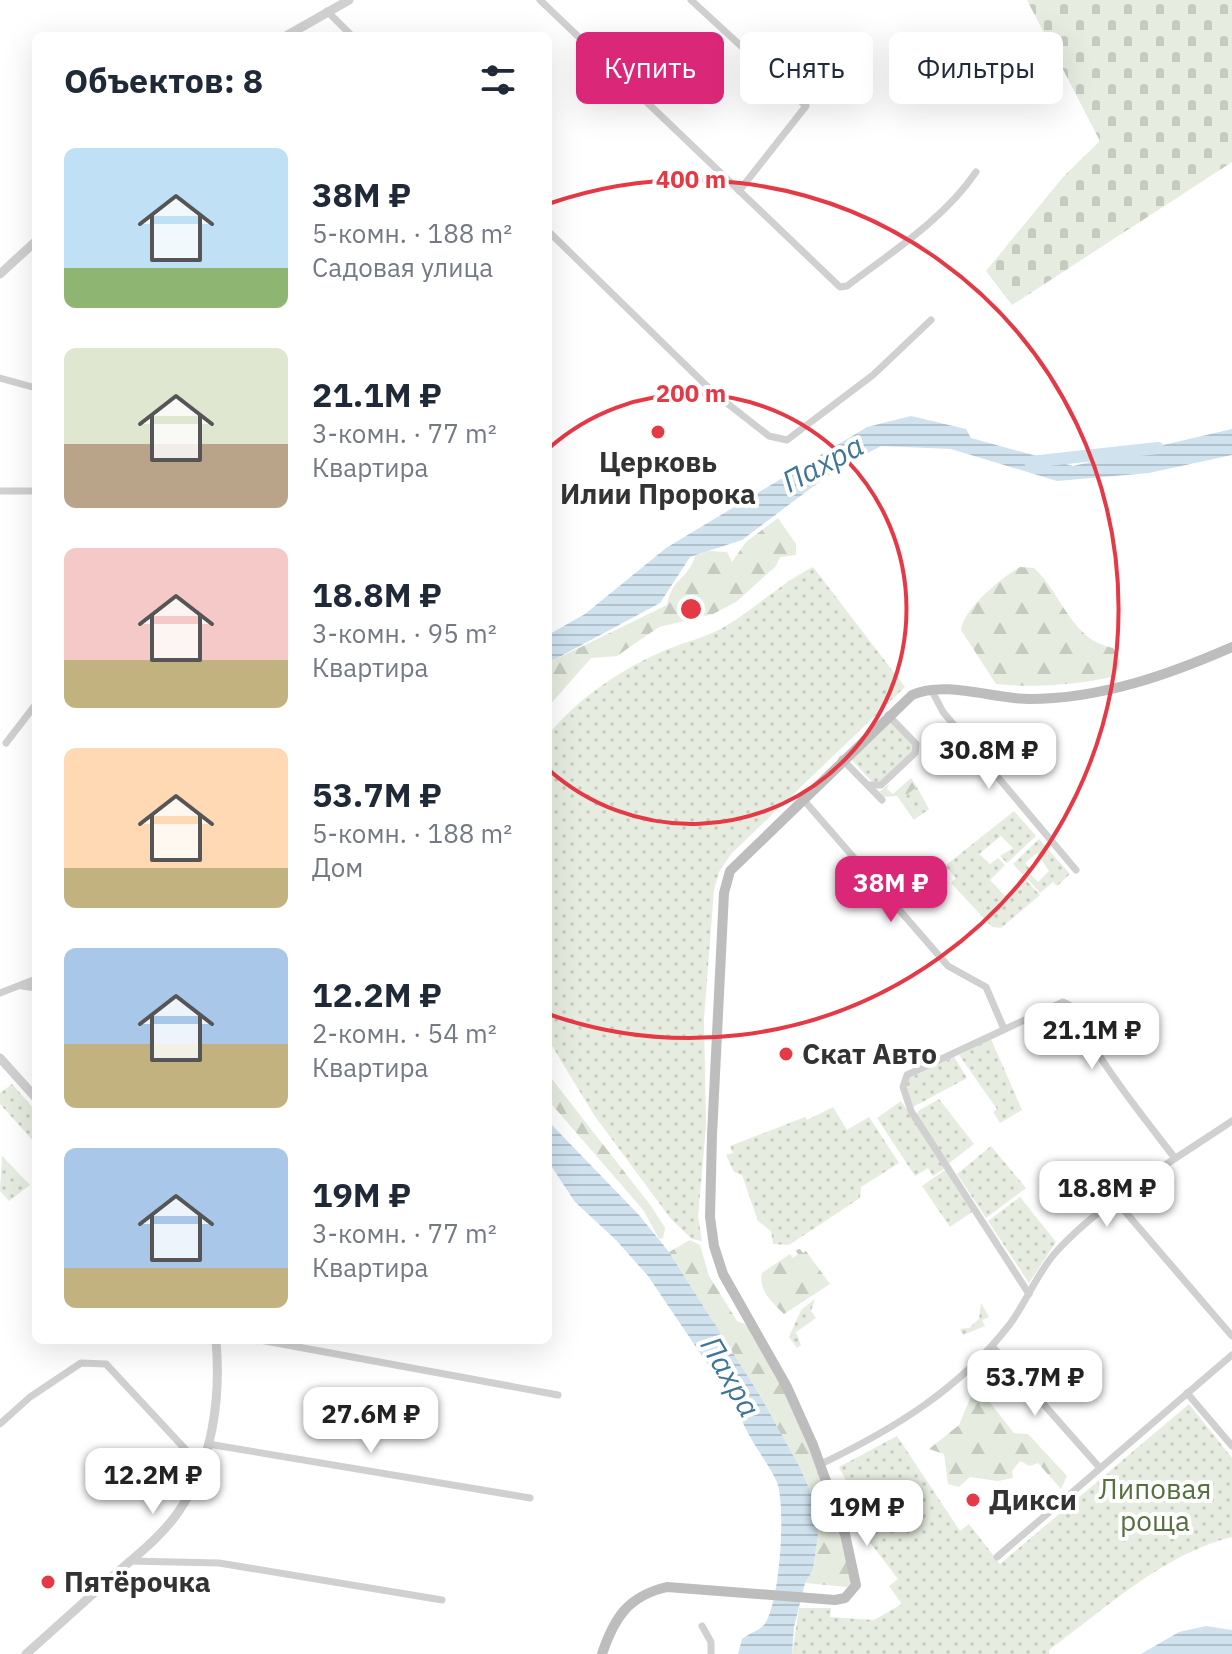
<!DOCTYPE html>
<html lang="ru">
<head>
<meta charset="utf-8">
<style>
  :root { --surface:#fff; --page:#f6f6f7; --text:#1f2937; --muted:#747a83; --accent:#db2777 }
  body { margin:0; font-family:"IBM Plex Sans",sans-serif; background:var(--page); color:var(--text); height:100vh; display:flex; flex-direction:column; font-size:30px; white-space:nowrap }
  * { box-sizing:border-box; margin:0 }
  p { font-size:26px; color:var(--muted) }
  .icon { flex:none; width:44px; height:44px; fill:none; stroke:currentColor; stroke-width:2; stroke-linecap:round; stroke-linejoin:round }
  .map { position:relative; flex:1; overflow:hidden }
  .details { position:absolute; left:32px; top:32px; width:520px; height:1312px; display:flex; flex-direction:column; background:var(--surface); border-radius:12px; box-shadow:0 8px 32px #0002 }
  .details>* { flex:none }
  .banner { position:absolute; left:576px; top:32px; width:536px; height:72px; display:flex; gap:16px }
  .price { position:absolute; translate:-50% -68px; padding:0 18px; border-radius:16px; background:#fff; color:#222; font-size:26px; line-height:52px; filter:drop-shadow(0 2px 4px #0008) }
  .price::after { content:''; position:absolute; left:50%; top:48px; width:24px; height:18px; margin-left:-12px; background:inherit; clip-path:polygon(0 0,100% 0,50% 100%) }
  .price.on { background:var(--accent); color:#fff }
  ul { padding:0; list-style:none }
  li { display:flex; align-items:center; gap:24px; height:200px; padding:0 32px }
  li span { display:grid; place-items:center; flex:none; width:224px; height:160px; border-radius:12px; color:#555 }
  li>.icon { margin-inline-start:auto }
  span .icon { width:96px; height:96px; fill:#fffc; stroke-width:1 }
  li b { font-size:34px }
  h2 { display:flex; justify-content:space-between; align-items:center; height:96px; padding:0 32px; font-size:34px }
  .tag { padding:0 28px; border-radius:12px; background:var(--surface); box-shadow:0 8px 32px #0002; font-size:28px; line-height:72px }
  .tag.on { background:var(--accent); color:#fff }
  .map>svg:first-child { display:block }
  .green { fill:url(#green-dots) }
  .forest { fill:url(#forest-firs) }
  .cemetery { fill:url(#cemetery-stones) }
  .water { fill:url(#water-rules) }
  .lines { fill:none; stroke-linecap:round; stroke-linejoin:round }
  .river { stroke:#cfe2ee; stroke-width:12 }
  .minor { stroke:#d0d0d0; stroke-width:7 }
  .tertiary { stroke:#d0d0d0; stroke-width:9 }
  .secondary { stroke:#bdbdbd; stroke-width:10 }
  .ring { fill:none; stroke:#e63946; stroke-width:4 }
  .poi-dot { fill:#e63946; stroke:#fff; stroke-width:3 }
  .labels { text-anchor:middle; stroke-width:8; stroke-linejoin:round; paint-order:stroke }
  .poi-label { font-size:28px; font-weight:bold; fill:#333; stroke:#fff; text-anchor:start }
  .park-label { font-size:28px; fill:#56703f; stroke:#fff }
  .water-label { font-size:30px; font-style:italic; fill:#3f7597; stroke:#fff }
  .centre { fill:#e63946; stroke:#fff; stroke-width:4 }
  .ring-label { font-size:24px; text-anchor:middle; font-weight:bold; fill:#e63946; stroke:#fff; stroke-width:8; stroke-linejoin:round; paint-order:stroke }
</style>
</head>
<body>
<div class="map">
<svg width="1232" height="1654" viewBox="0 0 1232 1654">
  <defs>
    <pattern id="green-dots" width="8" height="8" patternUnits="userSpaceOnUse" patternTransform="scale(2)"><rect width="8" height="8" fill="#e6ecdf"/><path d="M2 2h.1M6 6h.1" fill="none" stroke="#c6cbc0" stroke-width="1.8" stroke-linecap="round"/></pattern>
    <pattern id="forest-firs" width="22" height="20" patternUnits="userSpaceOnUse" patternTransform="scale(2)"><rect width="22" height="20" fill="#e6ecdf"/><path d="M5 1l3.5 6h-7zM16 11l3.5 6h-7z" fill="#c6cbc0"/></pattern>
    <pattern id="cemetery-stones" width="16" height="16" patternUnits="userSpaceOnUse" patternTransform="scale(2)"><rect width="16" height="16" fill="#e6ecdf"/><path d="M2 7V4a2 2 0 0 1 4 0v3zM10 15v-3a2 2 0 0 1 4 0v3z" fill="#c6cbc0"/></pattern>
    <pattern id="water-rules" width="6" height="5" patternUnits="userSpaceOnUse" patternTransform="scale(2)"><rect width="6" height="5" fill="#cfe2ee"/><path d="M0 2.5h6" fill="none" stroke="#b2c2cd"/></pattern>
  </defs>
  <rect width="100%" height="100%" fill="#fff"/>
  <g class="green">
    <path d="M813 567 905 687 731 854 719 872 714 890 704 1019 706 1127 698 1216 702 1241 692 1239 671 1219 594 1115 548 1039V735C579 697 623 668 668 649 688 641 708 637 726 626 756 608 781 583 813 567Z"/>
    <path d="M890 722 916 748 876 786 851 759Z"/>
    <path d="M917 787 929 809 918 817 905 796Z"/>
    <path d="M1014 811 1036 836 1007 863 1000 856 1013 848 1001 836 979 854 990 864 998 858 1005 865 990 880 1005 896 1025 879 1040 895 1001 928 992 927 951 883 956 878 945 866Z"/>
    <path d="M1039 839 1070 874 1057 886 1053 882 1040 893 1026 877 1030 874 1038 882 1049 871 1037 853 1025 863 1030 869 1023 875 1013 864Z"/>
    <path d="M991 1039 1022 1110 1000 1123 993 1112 997 1109 959 1055Z"/>
    <path d="M954 1057 967 1078 913 1107 906 1087 909 1078Z"/>
    <path d="M12 1084 36 1111V1144L0 1104V1093Z"/>
    <path d="M939 1099 974 1144 948 1164 917 1115 918 1111Z"/>
    <path d="M901 1101 945 1168 933 1176 928 1168 915 1176 877 1118Z"/>
    <path d="M833 1107 847 1130 869 1117 899 1163 861 1187 860 1198 789 1245 773 1244 771 1231 758 1221 742 1175 734 1172 726 1155 733 1153 730 1146 805 1117 807 1120Z"/>
    <path d="M991 1146 1026 1188 986 1218 957 1174Z"/>
    <path d="M2 1156 30 1185 9 1201 0 1191Z"/>
    <path d="M945 1170 972 1212 950 1227 922 1186Z"/>
    <path d="M1020 1197 1056 1242 1029 1283 988 1221Z"/>
    <path d="M815 1299 811 1311 816 1318 796 1332 801 1345 797 1348 789 1337 801 1310Z"/>
    <path d="M981 1303 989 1317 982 1320 985 1326 963 1335 960 1329 969 1328 979 1319Z"/>
    <path d="M1189 1404 1232 1458V1537C1163 1554 1105 1609 1049 1650V1654H792L799 1608H831L830 1617 874 1620 902 1604 889 1586 898 1579 862 1532 869 1526 839 1467 897 1436 960 1531 969 1524 1000 1564Z"/>
  </g>
  <g class="forest">
    <path d="M778 518 796 544V555L780 557 776 566 736 602 713 614 659 627 617 656 591 658 548 707V663L667 605C671 579 690 577 695 556L709 551 727 552 732 562 746 542Z"/>
    <path d="M1020 567 1034 568C1063 595 1071 640 1113 648L1120 660 1116 676C1076 685 1037 688 996 684L961 630C964 608 1001 578 1020 567Z"/>
    <path d="M911 778 917 787 905 796 918 817 914 820 897 796 884 797 879 792 889 784 887 789 893 794Z"/>
    <path d="M548 1074 651 1206 665 1228 663 1238 659 1239 644 1211 548 1100Z"/>
    <path d="M690 1240 700 1245 709 1276 737 1321 753 1327 787 1387 856 1578 847 1587 805 1583 813 1570 818 1534 814 1500 759 1394 669 1252Z"/>
    <path d="M800 1249 803 1253 806 1251 830 1284 784 1314C772 1302 758 1290 762 1273L790 1254 793 1258 798 1254 795 1250Z"/>
    <path d="M979 1389 1014 1433 1028 1434 1067 1476 1061 1489 1038 1463 1030 1466 1020 1461 1012 1471 1013 1478 998 1481 970 1477 959 1487 948 1484 944 1454 929 1449 959 1425 971 1396Z"/>
  </g>
  <path class="cemetery" d="M1027 0H1232V162L1012 305 986 271 1064 176 1100 141Z"/>
  <g class="water">
    <path d="M911 416 966 429 971 438 1073 466 1232 429V455L1149 473 1057 481 951 449 881 446 835 470 742 540 690 557 660 603 548 663V635L585 614 666 548 867 427Z"/>
    <path d="M548 1121 639 1215 669 1252 759 1394 800 1468 814 1500 818 1534 813 1570 805 1583 794 1627 792 1654H738L742 1639C748 1634 758 1631 763 1626 780 1609 787 1501 776 1480 763 1454 746 1437 738 1409L648 1276 616 1240 575 1202 548 1161Z"/>
    <path d="M1206 1626 1232 1630V1654H1141L1179 1632Z"/>
  </g>
  <g class="lines">
    <path class="river" d="M1030 462 1158 448"/>
    <g class="minor">
      <path d="M540 0 840 287 847 286C892 252 944 219 976 172"/>
      <path d="M691 0 806 106 739 191"/>
      <path d="M327 11 352 36"/>
      <path d="M548 231 714 393 769 436 787 440 873 375 931 320"/>
      <path d="M0 378 36 388"/>
      <path d="M0 491H36"/>
      <path d="M932 691 943 712 1076 870"/>
      <path d="M6 743 36 704"/>
      <path d="M842 759 882 800"/>
      <path d="M870 785H881L915 753 916 744 888 715"/>
      <path d="M802 798 948 966 986 987 1004 1029"/>
      <path d="M22 986 36 988"/>
      <path d="M0 993 36 979"/>
      <path d="M1116 1201 1232 1336"/>
      <path d="M1029 1294 911 1111 903 1087 907 1075 1063 1002C1079 1007 1079 1022 1087 1036 1112 1078 1144 1118 1174 1157"/>
      <path d="M260 1340 558 1395"/>
      <path d="M992 1346 1100 1468"/>
      <path d="M1187 1393 1232 1446"/>
      <path d="M0 1424 30 1397 81 1363 106 1364 200 1465"/>
      <path d="M208 1444 530 1498"/>
      <path d="M821 1464C894 1429 960 1389 1010 1324 1027 1301 1037 1273 1056 1252 1101 1202 1176 1159 1232 1121"/>
      <path d="M997 1557 1232 1355"/>
      <path d="M129 1561 219 1563 442 1600"/>
      <path d="M702 1626 711 1642V1654"/>
    </g>
    <g class="tertiary">
      <path d="M286 36 349 0"/>
      <path d="M0 274 36 241"/>
      <path d="M0 1058 36 1098"/>
      <path d="M26 1654C55 1628 84 1602 113 1576 136 1556 162 1536 179 1511 213 1461 221 1398 216 1340"/>
    </g>
    <path class="secondary" d="M602 1654C614 1618 628 1596 667 1587L835 1600 845 1598 856 1585 845 1534 813 1445 787 1387 723 1274 714 1246 710 1217 712 1135 724 893 730 871 912 695C946 680 993 699 1029 699 1100 699 1168 675 1232 647"/>
  </g>
  <g class="ring">
    <path d="M549 448A215 215 0 1 1 549 770"/>
    <path d="M551 203A429 429 0 1 1 551 1015"/>
  </g>
  <g class="poi-dot">
    <circle cx="658" cy="432" r="8"/>
    <circle cx="786" cy="1054" r="8"/>
    <circle cx="973" cy="1500" r="8"/>
    <circle cx="48" cy="1582" r="8"/>
  </g>
  <g class="labels">
    <g class="poi-label">
      <text x="658" y="472" text-anchor="middle">Церковь<tspan x="658" dy="32">Илии Пророка</tspan></text>
      <text x="802" y="1064">Скат Авто</text>
      <text x="989" y="1510">Дикси</text>
      <text x="64" y="1592">Пятёрочка</text>
    </g>
    <g class="park-label">
      <text x="1155" y="1499">Липовая<tspan x="1155" dy="32">роща</tspan></text>
    </g>
    <g class="water-label">
      <text transform="translate(823 464) rotate(-28)" y="10">Пахра</text>
      <text transform="translate(730 1377) rotate(60)" y="10">Пахра</text>
    </g>
  </g>
  <circle cx="691" cy="609" r="12" class="centre"/>
  <g class="ring-label">
    <text x="691" y="188">400 m</text>
    <text x="691" y="402">200 m</text>
  </g>
</svg>
<b class="price" style="left:989px;top:791px">30.8M ₽</b>
<b class="price on" style="left:891px;top:924px">38M ₽</b>
<b class="price" style="left:1092px;top:1071px">21.1M ₽</b>
<b class="price" style="left:1107px;top:1229px">18.8M ₽</b>
<b class="price" style="left:1035px;top:1418px">53.7M ₽</b>
<b class="price" style="left:371px;top:1455px">27.6M ₽</b>
<b class="price" style="left:153px;top:1516px">12.2M ₽</b>
<b class="price" style="left:867px;top:1548px">19M ₽</b>
<div class="banner">
<a class="tag on">Купить</a>
<a class="tag">Снять</a>
<a class="tag">Фильтры</a>
</div>
<section class="details">
<h2>Объектов: 8<svg class="icon" aria-label="filters" viewBox="0 0 24 24"><path d="M4 7h16M4 17h16"/><circle cx="9" cy="7" r="2"/><circle cx="15" cy="17" r="2"/></svg></h2>
<ul>
<li><span style="background:linear-gradient(#bfe0f5 75%,#8fb573 0)"><svg class="icon" aria-label="home" viewBox="0 0 24 24"><path d="M3 11l9-7 9 7M6 9v11h12V9"/></svg></span><div><b>38M ₽</b><p>5-комн. · 188 m²</p><p>Садовая улица</p></div></li>
<li><span style="background:linear-gradient(#dfe7d0 60%,#b9a48a 0)"><svg class="icon" aria-label="home" viewBox="0 0 24 24"><path d="M3 11l9-7 9 7M6 9v11h12V9"/></svg></span><div><b>21.1M ₽</b><p>3-комн. · 77 m²</p><p>Квартира</p></div></li>
<li><span style="background:linear-gradient(#f6c9c9 70%,#c2b280 0)"><svg class="icon" aria-label="home" viewBox="0 0 24 24"><path d="M3 11l9-7 9 7M6 9v11h12V9"/></svg></span><div><b>18.8M ₽</b><p>3-комн. · 95 m²</p><p>Квартира</p></div></li>
<li><span style="background:linear-gradient(#ffd9b3 75%,#c2b280 0)"><svg class="icon" aria-label="home" viewBox="0 0 24 24"><path d="M3 11l9-7 9 7M6 9v11h12V9"/></svg></span><div><b>53.7M ₽</b><p>5-комн. · 188 m²</p><p>Дом</p></div></li>
<li><span style="background:linear-gradient(#a9c7e8 60%,#c2b280 0)"><svg class="icon" aria-label="home" viewBox="0 0 24 24"><path d="M3 11l9-7 9 7M6 9v11h12V9"/></svg></span><div><b>12.2M ₽</b><p>2-комн. · 54 m²</p><p>Квартира</p></div></li>
<li><span style="background:linear-gradient(#a9c7e8 75%,#c2b280 0)"><svg class="icon" aria-label="home" viewBox="0 0 24 24"><path d="M3 11l9-7 9 7M6 9v11h12V9"/></svg></span><div><b>19M ₽</b><p>3-комн. · 77 m²</p><p>Квартира</p></div></li>
</ul>
</section>
</div>
</body>
</html>
